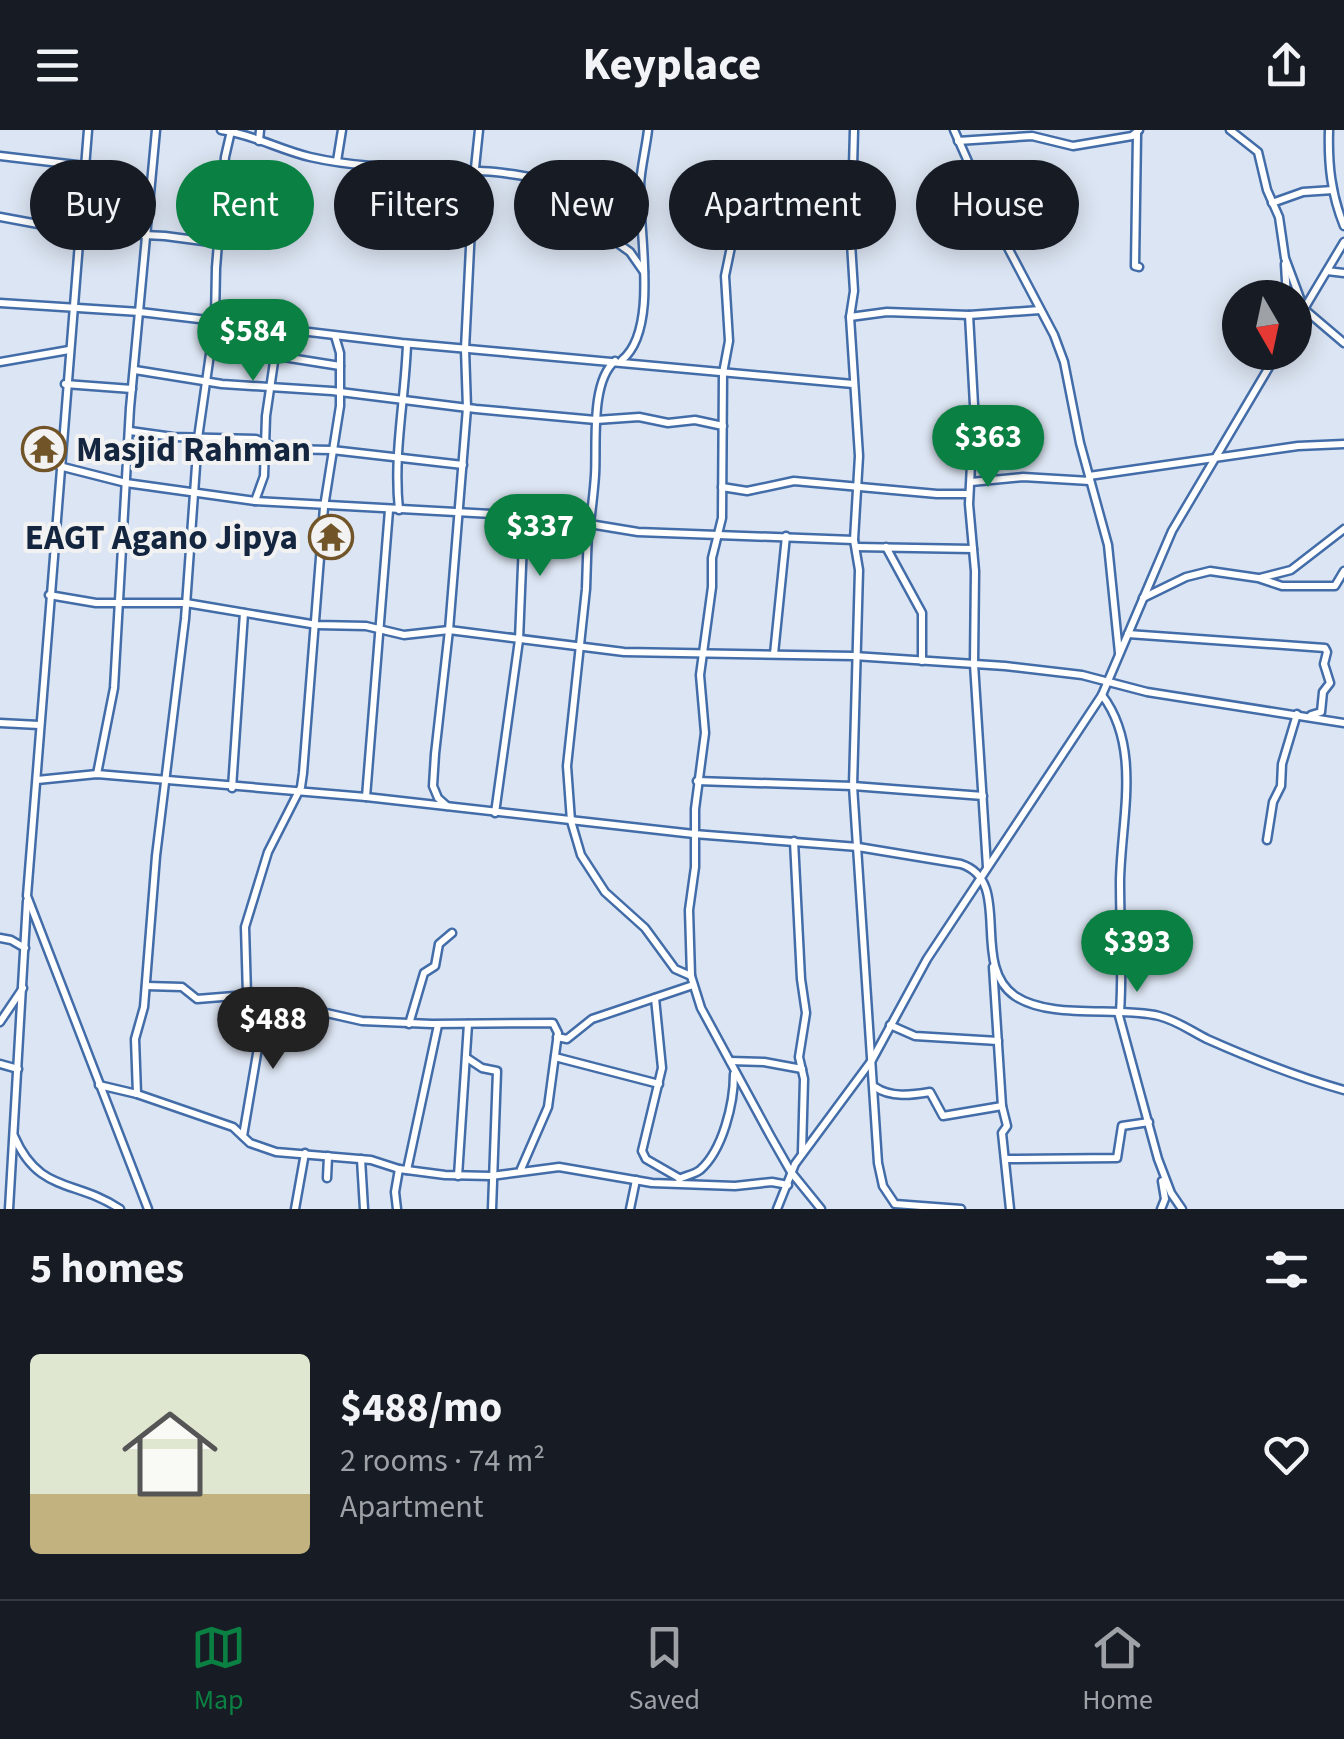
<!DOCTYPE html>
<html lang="en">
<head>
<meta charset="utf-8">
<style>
  :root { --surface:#171b24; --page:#20242c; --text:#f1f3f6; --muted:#9ea1a6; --line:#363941; --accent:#0b8043 }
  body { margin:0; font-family:"Source Sans 3",sans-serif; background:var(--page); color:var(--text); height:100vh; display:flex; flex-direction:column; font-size:38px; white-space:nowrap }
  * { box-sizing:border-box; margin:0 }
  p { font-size:32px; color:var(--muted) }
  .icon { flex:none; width:55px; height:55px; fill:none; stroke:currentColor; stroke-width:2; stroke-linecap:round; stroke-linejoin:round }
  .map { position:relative; height:1079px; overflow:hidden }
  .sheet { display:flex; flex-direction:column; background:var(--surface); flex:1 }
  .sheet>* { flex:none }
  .guide { position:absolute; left:30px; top:30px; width:1285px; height:90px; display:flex; gap:20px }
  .needle { width:65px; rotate:171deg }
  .fabs { position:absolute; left:1222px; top:150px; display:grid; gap:20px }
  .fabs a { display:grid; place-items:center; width:90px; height:90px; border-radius:50%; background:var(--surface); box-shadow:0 5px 25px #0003; font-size:50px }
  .price { position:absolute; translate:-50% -85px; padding:0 22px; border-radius:35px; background:var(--accent); color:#fff; font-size:32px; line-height:65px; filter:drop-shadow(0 2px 5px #0008) }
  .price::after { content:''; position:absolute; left:50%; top:60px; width:30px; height:22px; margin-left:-15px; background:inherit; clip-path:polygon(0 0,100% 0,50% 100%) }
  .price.active { background:#222; color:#fff }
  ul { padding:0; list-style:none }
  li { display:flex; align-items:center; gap:30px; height:250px; padding:0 30px }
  li span { display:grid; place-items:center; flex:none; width:280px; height:200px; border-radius:10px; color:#555 }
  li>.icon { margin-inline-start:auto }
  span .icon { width:120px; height:120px; fill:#fffc; stroke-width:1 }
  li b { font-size:42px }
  h2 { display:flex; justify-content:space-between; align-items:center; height:120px; padding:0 30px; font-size:42px }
  .pill { padding:0 35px; border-radius:45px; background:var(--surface); box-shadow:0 5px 25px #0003; font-size:35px; line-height:90px }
  .pill.active { background:var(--accent); color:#fff }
  header { display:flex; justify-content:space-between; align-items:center; height:130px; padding:0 30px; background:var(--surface); font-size:45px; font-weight:700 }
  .menu { display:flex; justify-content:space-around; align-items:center; height:140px; border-top:2px solid var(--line); background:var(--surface); font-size:28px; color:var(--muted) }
  .menu a { display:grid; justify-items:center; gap:5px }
  .menu .active { color:var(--accent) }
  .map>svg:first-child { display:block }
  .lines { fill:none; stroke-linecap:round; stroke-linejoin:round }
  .minor-casing { stroke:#436da9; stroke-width:11 }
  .minor { stroke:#fff; stroke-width:6 }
  .labels { text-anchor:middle; stroke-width:8; stroke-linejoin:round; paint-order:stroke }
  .poi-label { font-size:35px; font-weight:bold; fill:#14263f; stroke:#f2f2f2; text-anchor:start }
</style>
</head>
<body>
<header><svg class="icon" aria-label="menu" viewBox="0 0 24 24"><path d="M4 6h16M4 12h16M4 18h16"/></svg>Keyplace<svg class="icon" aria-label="share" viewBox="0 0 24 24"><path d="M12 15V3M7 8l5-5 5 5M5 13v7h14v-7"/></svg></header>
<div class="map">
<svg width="1344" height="1079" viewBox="0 0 1344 1079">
  <rect width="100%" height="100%" fill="#dce5f3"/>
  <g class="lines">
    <defs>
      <g id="minor">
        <path d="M88 0 27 766 148 1079"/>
        <path d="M221 0C252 4 280 20 310 27 371 41 433 37 495 42 544 47 590 63 640 56"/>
        <path d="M854 0 851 113 854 161 850 187 859 326 854 410 859 440 853 656 878 1033 883 1056 895 1074 961 1079"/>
        <path d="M954 0 997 97 1054 205 1064 232 1080 313 1108 415 1119 523"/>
        <path d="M1230 0 1258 22 1267 60 1279 87 1285 128 1304 179 1344 213"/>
        <path d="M1329 0C1328 34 1331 64 1344 96"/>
        <path d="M1137 4 1135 136 1139 137"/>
        <path d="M259 11 260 0"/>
        <path d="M958 11 1032 6 1073 16 1132 6 1139 0"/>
        <path d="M0 26 85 36"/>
        <path d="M337 31 342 0"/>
        <path d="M530 50 630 122 644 142"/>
        <path d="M1272 73 1303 62 1333 60"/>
        <path d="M0 87 81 102 165 106 218 113"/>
        <path d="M733 107 725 146 729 211 723 243 722 388 712 428V457L700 545 705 603 695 679V737L689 780 691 846 701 878 771 1007 791 1042 821 1079"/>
        <path d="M1285 134 1287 168"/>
        <path d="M1327 141 1344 143"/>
        <path d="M0 173 140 182 402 213 853 254"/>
        <path d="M969 185 974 275 969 374 975 441 974 534 987 737"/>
        <path d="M850 187 887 182 969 185 1040 180"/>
        <path d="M1295 194 1344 112"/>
        <path d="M277 226 340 236"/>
        <path d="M622 230C660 199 638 99 640 55 641 37 646 18 648 0"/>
        <path d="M0 232 69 220"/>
        <path d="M135 240 222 254 332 261 476 279 596 290 639 287 668 293 695 290 723 296"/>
        <path d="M65 254 132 259"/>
        <path d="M130 301 173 307 256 309 279 319 332 320 463 335"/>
        <path d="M59 336 126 353 255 371 547 387 638 402 854 410"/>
        <path d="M1089 346 1298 316 1344 314"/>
        <path d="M971 352 1023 347 1090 351"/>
        <path d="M722 357 747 361 794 351 937 364H969"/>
        <path d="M255 371 264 346 266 286 279 198"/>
        <path d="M399 380C393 324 405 270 407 214"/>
        <path d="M577 392 588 398 586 459 567 636 571 691 581 725 605 762 645 798 675 839 691 846"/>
        <path d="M590 393C592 377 594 361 595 345 597 315 590 252 615 231"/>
        <path d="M856 417 973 419"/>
        <path d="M886 417 922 483V531"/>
        <path d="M1260 448 1291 440 1344 399"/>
        <path d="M49 465 96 473H186L317 495 366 496 404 505 449 500 624 522 854 526 1005 536 1082 545 1147 562 1344 593"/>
        <path d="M1143 468 1186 447 1210 441 1258 448 1282 456H1335L1344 441"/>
        <path d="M1128 504 1325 518 1327 522 1324 534 1330 553 1323 562 1321 582 1311 585"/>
        <path d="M774 524 786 406"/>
        <path d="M1102 565C1142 618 1121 689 1120 751 1120 795 1123 839 1120 882"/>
        <path d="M0 593 39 595"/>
        <path d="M97 644 114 558 130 278 156 0"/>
        <path d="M37 650 97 644 366 667 694 704 858 717 961 734C1014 751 969 834 1015 866 1051 890 1117 876 1159 886 1176 890 1191 901 1207 909 1252 929 1297 947 1344 960"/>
        <path d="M697 651 853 656 983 666"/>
        <path d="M232 658 244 483"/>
        <path d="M366 667 389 380"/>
        <path d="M447 676 438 668 433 656 435 624 449 500 467 278 465 219 473 57 479 0"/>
        <path d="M495 683 519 510 524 387"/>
        <path d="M1267 710 1273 672 1281 656 1282 634 1297 584"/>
        <path d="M794 711 801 849 806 883 799 927 804 949 802 1022"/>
        <path d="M0 808 11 810 25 818"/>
        <path d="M993 837 1002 976 1007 996 1002 1003 1010 1079"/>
        <path d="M146 856 182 857 197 869 247 865 362 891 432 894 553 893 558 903 548 977 521 1039"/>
        <path d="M247 865 245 797 268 722 301 657 303 643 324 377 340 276V223L335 206"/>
        <path d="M655 868 662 938 642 1021 646 1029 679 1048"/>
        <path d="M1118 882 1158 1029 1171 1063 1182 1079"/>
        <path d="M0 892 23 858"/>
        <path d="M409 894 424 843 435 836 439 814 452 803"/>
        <path d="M890 895 915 906 998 911"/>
        <path d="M557 907 567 909 592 889 693 855"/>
        <path d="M555 927 659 954"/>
        <path d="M467 928 482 938 497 941 492 1079"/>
        <path d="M730 931 764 932 802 939"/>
        <path d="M0 934 18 939"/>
        <path d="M99 955 137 964 233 997 250 1013 276 1022 371 1030 399 1039 445 1045 491 1046 559 1037 652 1053 735 1056 772 1052 788 1055"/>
        <path d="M875 957C891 968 912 965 930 962L943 986 1002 976"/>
        <path d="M137 964 135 909 144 877 156 726 185 489 198 308 215 189 216 138 225 27 231 1"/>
        <path d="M14 1006C39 1064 75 1049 120 1079"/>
        <path d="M243 1006 266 871"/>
        <path d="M361 1029 364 1079"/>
        <path d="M1006 1029 1117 1028 1122 996 1149 992"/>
        <path d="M407 1040 438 895"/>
        <path d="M458 1046 468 894"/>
        <path d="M327 1048 328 1026"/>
        <path d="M679 1049C685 1046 695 1044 700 1040 723 1020 734 973 734 944"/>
        <path d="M9 1079 27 771"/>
        <path d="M295 1079 305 1023"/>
        <path d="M397 1079 395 1062 399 1039"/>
        <path d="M630 1079 636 1050"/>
        <path d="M777 1079 795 1034 872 930 927 829 1102 565 1172 401 1278 222"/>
        <path d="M1161 1079 1165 1069 1162 1051"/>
      </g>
    </defs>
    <use href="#minor" class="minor-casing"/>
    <use href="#minor" class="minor"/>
  </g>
  <defs>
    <symbol id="temple-ring" viewBox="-11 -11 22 22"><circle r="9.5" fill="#f2f2f2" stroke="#715528" stroke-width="1.5"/><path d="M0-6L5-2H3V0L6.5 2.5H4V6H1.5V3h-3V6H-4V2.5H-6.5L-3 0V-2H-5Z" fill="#715528"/></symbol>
  </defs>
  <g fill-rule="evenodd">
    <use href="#temple-ring" x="19" y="294" width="50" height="50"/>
    <use href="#temple-ring" x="306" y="382" width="50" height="50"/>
  </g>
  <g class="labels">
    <g class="poi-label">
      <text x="76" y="331">Masjid Rahman</text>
      <text x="298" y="419" text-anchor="end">EAGT Agano Jipya</text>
    </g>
  </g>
</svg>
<div class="fabs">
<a><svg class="needle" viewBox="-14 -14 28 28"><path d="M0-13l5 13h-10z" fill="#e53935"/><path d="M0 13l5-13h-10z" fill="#9ea1a6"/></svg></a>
</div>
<b class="price" style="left:253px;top:254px">$584</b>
<b class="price" style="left:988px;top:360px">$363</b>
<b class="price" style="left:540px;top:449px">$337</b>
<b class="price" style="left:1137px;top:865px">$393</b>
<b class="price active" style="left:273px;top:942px">$488</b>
<div class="guide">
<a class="pill">Buy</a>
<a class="pill active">Rent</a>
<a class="pill">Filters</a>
<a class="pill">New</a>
<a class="pill">Apartment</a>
<a class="pill">House</a>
</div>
</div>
<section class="sheet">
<h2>5 homes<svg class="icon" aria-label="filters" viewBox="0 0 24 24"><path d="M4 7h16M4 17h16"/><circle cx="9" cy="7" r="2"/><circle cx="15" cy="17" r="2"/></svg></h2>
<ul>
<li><span style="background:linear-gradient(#dfe7d0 70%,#c2b280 0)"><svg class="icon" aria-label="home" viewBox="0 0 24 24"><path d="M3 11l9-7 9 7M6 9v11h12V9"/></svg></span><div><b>$488/mo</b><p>2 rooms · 74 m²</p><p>Apartment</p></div><svg class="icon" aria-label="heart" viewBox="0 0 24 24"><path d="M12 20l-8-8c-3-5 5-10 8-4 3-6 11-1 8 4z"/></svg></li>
</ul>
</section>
<nav class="menu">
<a class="active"><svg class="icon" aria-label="map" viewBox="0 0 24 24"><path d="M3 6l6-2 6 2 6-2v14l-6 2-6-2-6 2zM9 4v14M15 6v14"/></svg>Map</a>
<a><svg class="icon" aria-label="saved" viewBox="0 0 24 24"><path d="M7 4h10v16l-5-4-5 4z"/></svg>Saved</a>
<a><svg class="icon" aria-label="home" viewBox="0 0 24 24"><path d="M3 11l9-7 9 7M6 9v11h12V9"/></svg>Home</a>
</nav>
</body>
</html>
